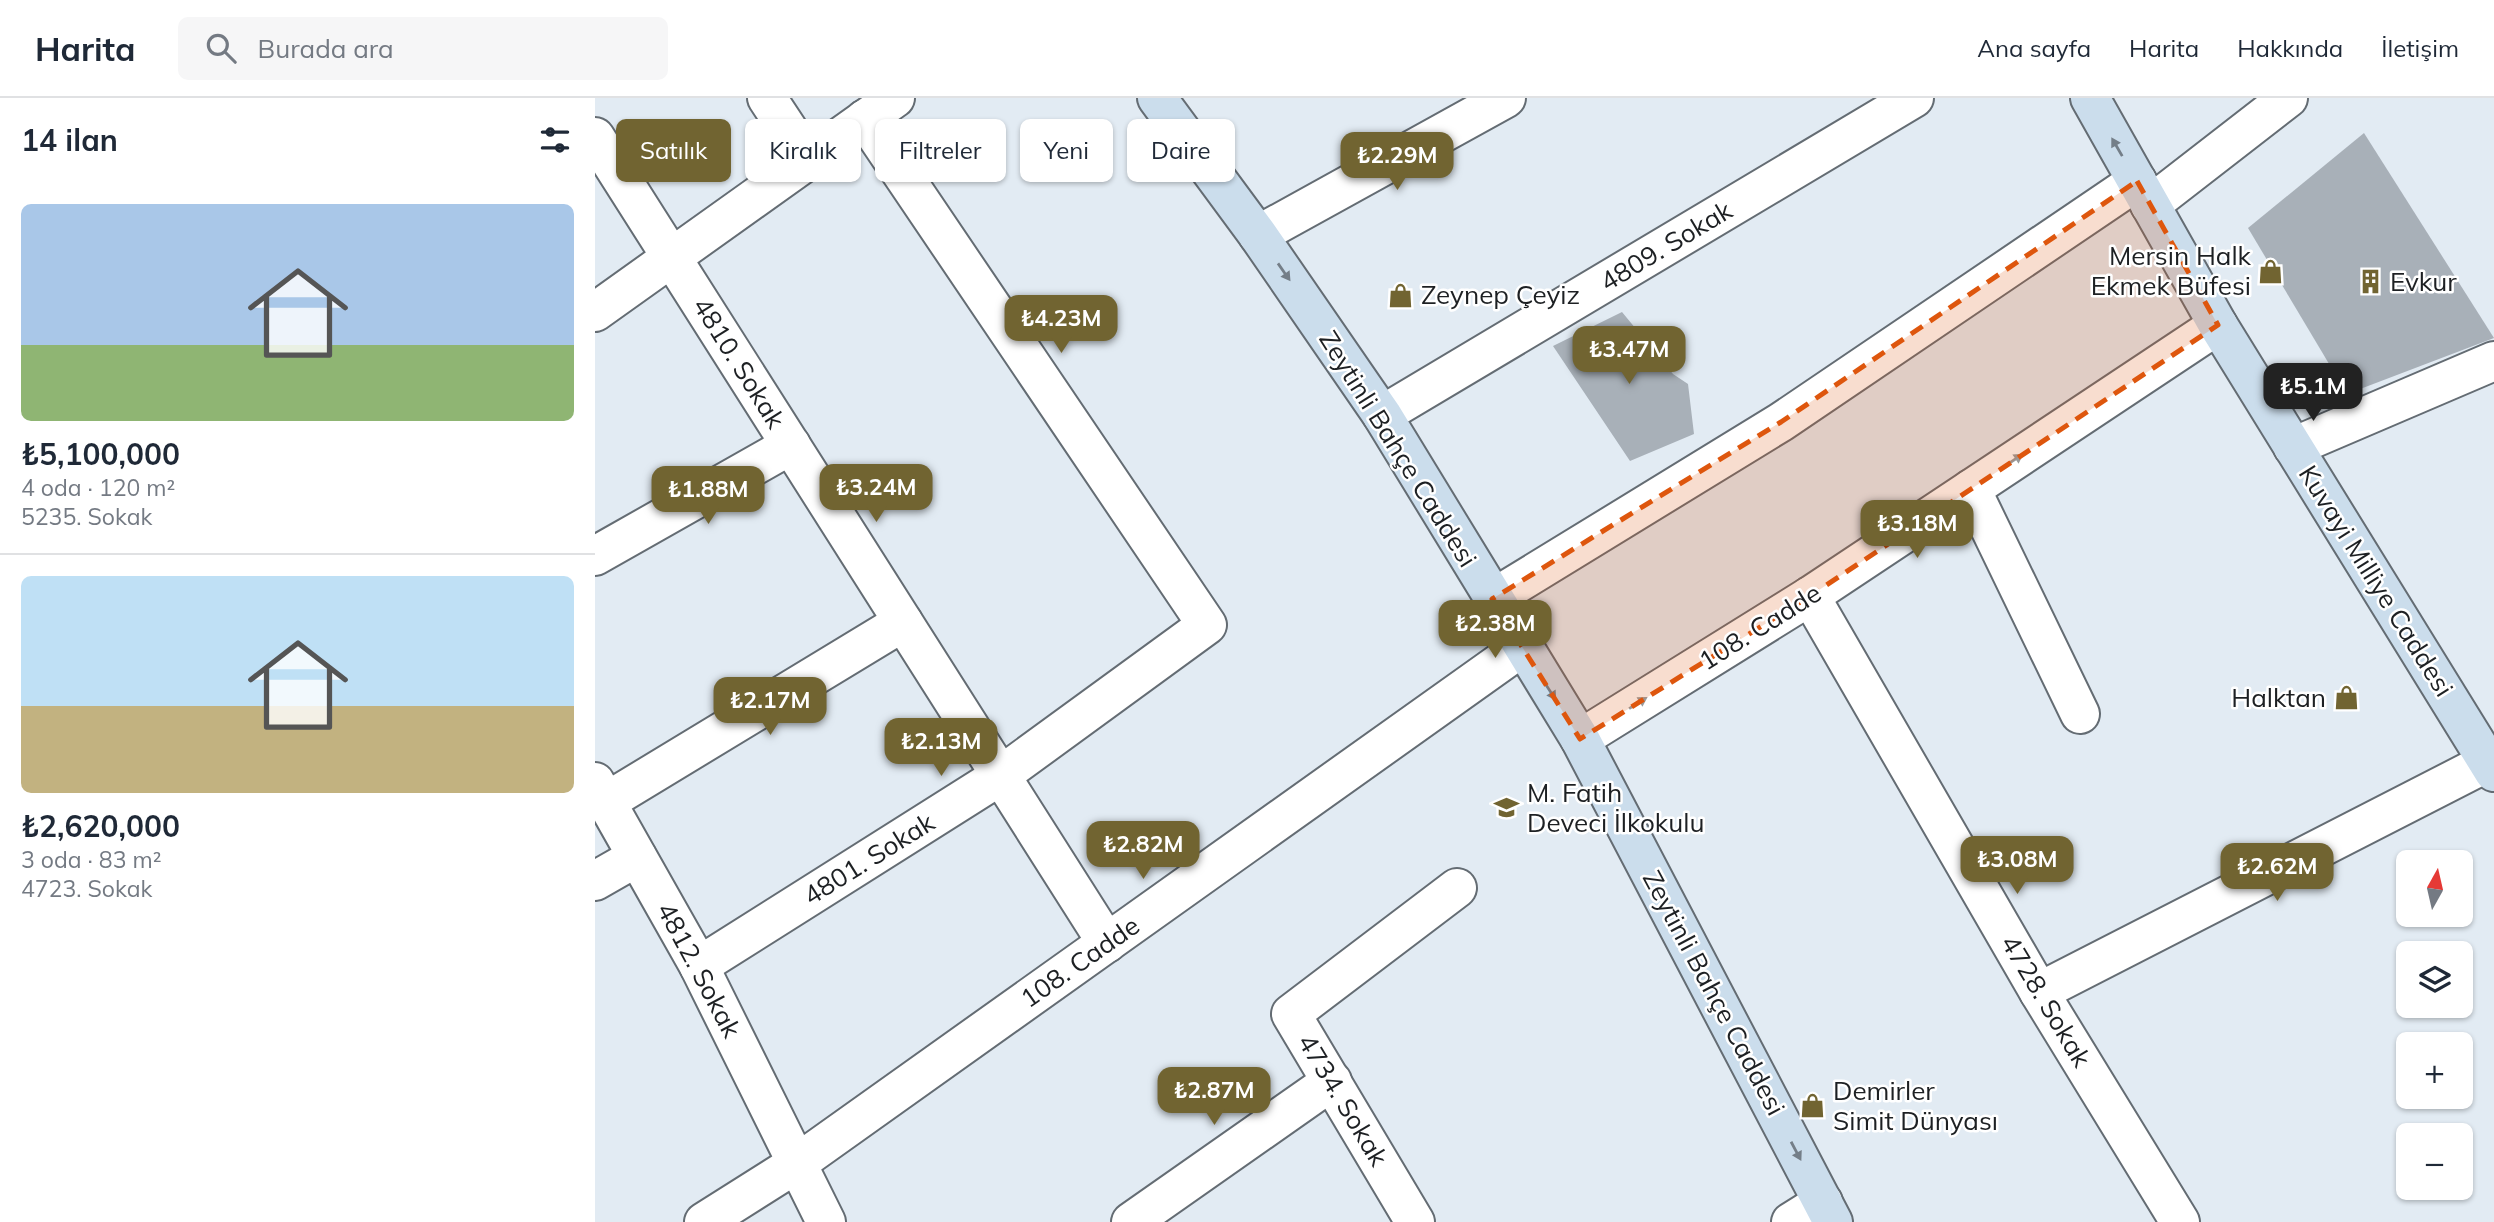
<!DOCTYPE html>
<html lang="tr">
<head>
<meta charset="utf-8">
<style>
  :root { --surface:#fff; --page:#f6f6f7; --text:#1f2937; --muted:#747a83; --line:#e0e1e3; --accent:#716431 }
  body { margin:0; font-family:Mulish,sans-serif; background:var(--page); color:var(--text); height:100vh; display:flex; flex-direction:column; font-size:26px; white-space:nowrap }
  * { box-sizing:border-box; margin:0 }
  p { font-size:23px; color:var(--muted) }
  .icon { flex:none; width:38px; height:38px; fill:none; stroke:currentColor; stroke-width:2; stroke-linecap:round; stroke-linejoin:round }
  .map { position:relative; flex:1; overflow:hidden }
  .details { display:flex; flex-direction:column; background:var(--surface); width:595px }
  .details>* { flex:none }
  .hud { position:absolute; left:21px; top:21px; width:665px; height:63px; display:flex; gap:14px }
  .needle { width:46px; rotate:8deg }
  .controls { position:absolute; left:1801px; top:752px; display:grid; gap:14px }
  .controls a { display:grid; place-items:center; width:77px; height:77px; border-radius:10px; background:var(--surface); box-shadow:0 2px 5px #0004; font-size:35px }
  .price { position:absolute; translate:-50% -60px; padding:0 16px; border-radius:14px; background:var(--accent); color:#fff; font-size:23px; line-height:46px; filter:drop-shadow(0 2px 4px #0008) }
  .price::after { content:''; position:absolute; left:50%; top:42px; width:21px; height:16px; margin-left:-10px; background:inherit; clip-path:polygon(0 0,100% 0,50% 100%) }
  .price.current { background:#222; color:#fff }
  ul { padding:0; list-style:none }
  li { display:grid; align-content:center; gap:14px; height:371px; padding:0 21px }
  li+li { border-top:2px solid var(--line) }
  li span { display:grid; place-items:center; height:217px; border-radius:10px; color:#555 }
  li>.icon { margin-inline-start:auto }
  span .icon { width:126px; height:126px; fill:#fffc; stroke-width:1 }
  li b { font-size:30px }
  h2 { display:flex; justify-content:space-between; align-items:center; height:84px; padding:0 21px; font-size:30px }
  .pill { padding:0 24px; border-radius:10px; background:var(--surface); box-shadow:0 2px 5px #0004; font-size:24px; line-height:63px }
  .pill.current { background:var(--accent); color:#fff }
  header { display:flex; align-items:center; gap:42px; box-sizing:border-box; height:98px; padding:0 35px; background:var(--surface); border-bottom:2px solid var(--line) }
  header strong { font-size:33px }
  nav { display:flex; gap:38px; margin-inline-start:auto; font-size:24px }
  .search { width:490px; height:63px; background:var(--page); display:flex; align-items:center; gap:18px; box-sizing:border-box; padding:0 24px; border-radius:10px; color:var(--muted); font-size:26px }
  main { display:flex; flex:1; min-height:0 }
  .map>svg:first-child { display:block }
  .building { fill:#a8b0b8 }
  .lines { fill:none; stroke-linecap:round; stroke-linejoin:round }
  .street-casing { stroke:#646c73; stroke-width:42 }
  .secondary-casing { stroke:#646c73; stroke-width:42 }
  .street { stroke:#fff; stroke-width:38 }
  .secondary { stroke:#cbddec; stroke-width:38 }
  .oneway { fill:#747e88 }
  .oneway2 { fill:#999b9c }
  .marked { fill:#de560d; fill-opacity:0.2; stroke:#de560d; stroke-width:5; stroke-dasharray:14 9; stroke-linejoin:round }
  .labels { text-anchor:middle; stroke-width:5; stroke-linejoin:round; paint-order:stroke }
  .street-label { font-size:26px; fill:#1d2023; stroke:#fff }
  .poi-label { font-size:26px; fill:#1d2023; stroke:#fff; text-anchor:start }
</style>
</head>
<body>
<header>
<strong>Harita</strong>
<div class="search"><svg class="icon" aria-label="search" viewBox="0 0 24 24"><circle cx="10" cy="10" r="6"/><path d="M15 15l6 6"/></svg>Burada ara</div>
<nav><a>Ana sayfa</a><a>Harita</a><a>Hakkında</a><a>İletişim</a></nav>
</header>
<main>
<section class="details">
<h2>14 ilan<svg class="icon" aria-label="filters" viewBox="0 0 24 24"><path d="M4 7h16M4 17h16"/><circle cx="9" cy="7" r="2"/><circle cx="15" cy="17" r="2"/></svg></h2>
<ul>
<li><span style="background:linear-gradient(#a9c7e8 65%,#8fb573 0)"><svg class="icon" aria-label="home" viewBox="0 0 24 24"><path d="M3 11l9-7 9 7M6 9v11h12V9"/></svg></span><div><b>₺5,100,000</b><p>4 oda · 120 m²</p><p>5235. Sokak</p></div></li>
<li><span style="background:linear-gradient(#bfe0f5 60%,#c2b280 0)"><svg class="icon" aria-label="home" viewBox="0 0 24 24"><path d="M3 11l9-7 9 7M6 9v11h12V9"/></svg></span><div><b>₺2,620,000</b><p>3 oda · 83 m²</p><p>4723. Sokak</p></div></li>
</ul>
</section>
<div class="map">
<svg width="1899" height="1124" viewBox="0 0 1899 1124">
  <rect width="100%" height="100%" fill="#e2ebf3"/>
  <g class="building">
    <path d="M1769 35 1899 240 1752 296 1653 130Z"/>
    <path d="M1027 214 1078 276 1093 286 1099 336 1035 363 958 248Z"/>
  </g>
  <g class="lines">
    <defs>
      <g id="street">
        <path d="M172 0 213 62"/>
        <path d="M0 39 512 845"/>
        <path d="M1555 107 1693 0"/>
        <path d="M663 137 911 0"/>
        <path d="M0 214 300 0"/>
        <path d="M787 317 1319 0"/>
        <path d="M1698 349 1899 263"/>
        <path d="M1376 391 1485 616"/>
        <path d="M0 458 196 347"/>
        <path d="M1215 498 1444 894 1585 1124"/>
        <path d="M897 501 1186 324 1542 83"/>
        <path d="M985 641 1215 498 1623 227"/>
        <path d="M0 684 104 868 231 1124"/>
        <path d="M11 704 308 524"/>
        <path d="M0 783 42 759"/>
        <path d="M104 868 405 678 612 527 270 21"/>
        <path d="M1444 894 1899 661"/>
        <path d="M109 1124 204 1064 927 549"/>
        <path d="M536 1124 737 983"/>
        <path d="M820 1124 696 916 862 790"/>
        <path d="M1196 1124 1228 1104"/>
      </g>
      <g id="secondary">
        <path d="M562 0 663 137 787 317 985 641 1238 1124"/>
        <path d="M1495 0 1623 227 1899 674"/>
      </g>
    </defs>
    <use href="#street" class="street-casing"/>
    <use href="#secondary" class="secondary-casing"/>
    <use href="#street" class="street"/>
    <use href="#secondary" class="secondary"/>
  </g>
  <defs><path id="oneway-solid" d="M-6-.8H1V-3.2L6.5 0L1 3.2V.8H-6Z" transform="scale(1.75)"/></defs>
  <g class="oneway">
    <use href="#oneway-solid" transform="translate(1522 49) rotate(-120)"/>
    <use href="#oneway-solid" transform="translate(689 174) rotate(55)"/>
    <use href="#oneway-solid" transform="translate(955 593) rotate(57)"/>
    <use href="#oneway-solid" transform="translate(1201 1053) rotate(62)"/>
  </g>
  <g class="oneway2">
    <use href="#oneway-solid" transform="translate(1419 362) rotate(-34)"/>
    <use href="#oneway-solid" transform="translate(1043 605) rotate(-32)"/>
  </g>
  <path class="marked" d="M1542 83 1623 227 1215 498 985 641 897 501 1186 324Z"/>
  <defs>
    <symbol id="shop-bare" viewBox="-9 -9 18 18"><path d="M-5-2.5h2.3a2.7 3.5 0 0 1 5.4 0H5L5.5 6h-11ZM-1.5-2.5h3a1.5 2.3 0 0 0-3 0Z" fill="#716431" stroke="#fff" stroke-width="2.5" paint-order="stroke"/></symbol>
    <symbol id="building-bare" viewBox="-9 -9 18 18"><path d="M-4-6H4V6H1V3H-1V6H-4ZM-2.5-4.3h1.7v1.8h-1.7ZM.8-4.3h1.7v1.8H.8ZM-2.5-1h1.7V.8h-1.7ZM.8-1h1.7V.8H.8Z" fill="#716431" stroke="#fff" stroke-width="2.5" paint-order="stroke"/></symbol>
    <symbol id="school-bare" viewBox="-9 -9 18 18"><path d="M0-5L7-2L0 1L-7-2ZM-4 1L0 2.5L4 1V4Q0 6-4 4Z" fill="#716431" stroke="#fff" stroke-width="2.5" paint-order="stroke"/></symbol>
  </defs>
  <g fill-rule="evenodd">
    <use href="#shop-bare" x="1658" y="156" width="35" height="35"/>
    <use href="#building-bare" x="1758" y="166" width="35" height="35"/>
    <use href="#shop-bare" x="788" y="180" width="35" height="35"/>
    <use href="#shop-bare" x="1734" y="582" width="35" height="35"/>
    <use href="#school-bare" x="894" y="692" width="35" height="35"/>
    <use href="#shop-bare" x="1200" y="990" width="35" height="35"/>
  </g>
  <g class="labels">
    <g class="street-label">
      <text transform="translate(1071 148) rotate(-31)" y="9">4809. Sokak</text>
      <text transform="translate(144 265) rotate(58)" y="9">4810. Sokak</text>
      <text transform="translate(803 351) rotate(58)" y="9">Zeytinli Bahçe Caddesi</text>
      <text transform="translate(1781 483) rotate(58)" y="9">Kuvayi Milliye Caddesi</text>
      <text transform="translate(1165 529) rotate(-32)" y="9">108. Cadde</text>
      <text transform="translate(274 761) rotate(-32)" y="9">4801. Sokak</text>
      <text transform="translate(485 864) rotate(-35)" y="9">108. Cadde</text>
      <text transform="translate(104 872) rotate(62)" y="9">4812. Sokak</text>
      <text transform="translate(1119 895) rotate(62)" y="9">Zeytinli Bahçe Caddesi</text>
      <text transform="translate(1451 903) rotate(59)" y="9">4728. Sokak</text>
      <text transform="translate(748 1002) rotate(59)" y="9">4734. Sokak</text>
    </g>
    <g class="poi-label">
      <text x="1656" y="167" text-anchor="end">Mersin Halk<tspan x="1656" dy="30">Ekmek Büfesi</tspan></text>
      <text x="1795" y="193">Evkur</text>
      <text x="826" y="206">Zeynep Çeyiz</text>
      <text x="1731" y="609" text-anchor="end">Halktan</text>
      <text x="932" y="704">M. Fatih<tspan x="932" dy="30">Deveci İlkokulu</tspan></text>
      <text x="1238" y="1002">Demirler<tspan x="1238" dy="30">Simit Dünyası</tspan></text>
    </g>
  </g>
</svg>
<div class="controls">
<a><svg class="needle" viewBox="-14 -14 28 28"><path d="M0-13l5 13h-10z" fill="#e53935"/><path d="M0 13l5-13h-10z" fill="#747a83"/></svg></a>
<a><svg class="icon" aria-label="layers" viewBox="0 0 24 24"><path d="M12 4l9 5-9 5-9-5zM3 14l9 5 9-5"/></svg></a>
<a>+</a>
<a>−</a>
</div>
<b class="price" style="left:802px;top:94px">₺2.29M</b>
<b class="price" style="left:466px;top:257px">₺4.23M</b>
<b class="price" style="left:1034px;top:288px">₺3.47M</b>
<b class="price current" style="left:1718px;top:325px">₺5.1M</b>
<b class="price" style="left:281px;top:426px">₺3.24M</b>
<b class="price" style="left:113px;top:428px">₺1.88M</b>
<b class="price" style="left:1322px;top:462px">₺3.18M</b>
<b class="price" style="left:900px;top:562px">₺2.38M</b>
<b class="price" style="left:175px;top:639px">₺2.17M</b>
<b class="price" style="left:346px;top:680px">₺2.13M</b>
<b class="price" style="left:548px;top:783px">₺2.82M</b>
<b class="price" style="left:1422px;top:798px">₺3.08M</b>
<b class="price" style="left:1682px;top:805px">₺2.62M</b>
<b class="price" style="left:619px;top:1029px">₺2.87M</b>
<div class="hud">
<a class="pill current">Satılık</a>
<a class="pill">Kiralık</a>
<a class="pill">Filtreler</a>
<a class="pill">Yeni</a>
<a class="pill">Daire</a>
</div>
</div>
</main>
</body>
</html>
